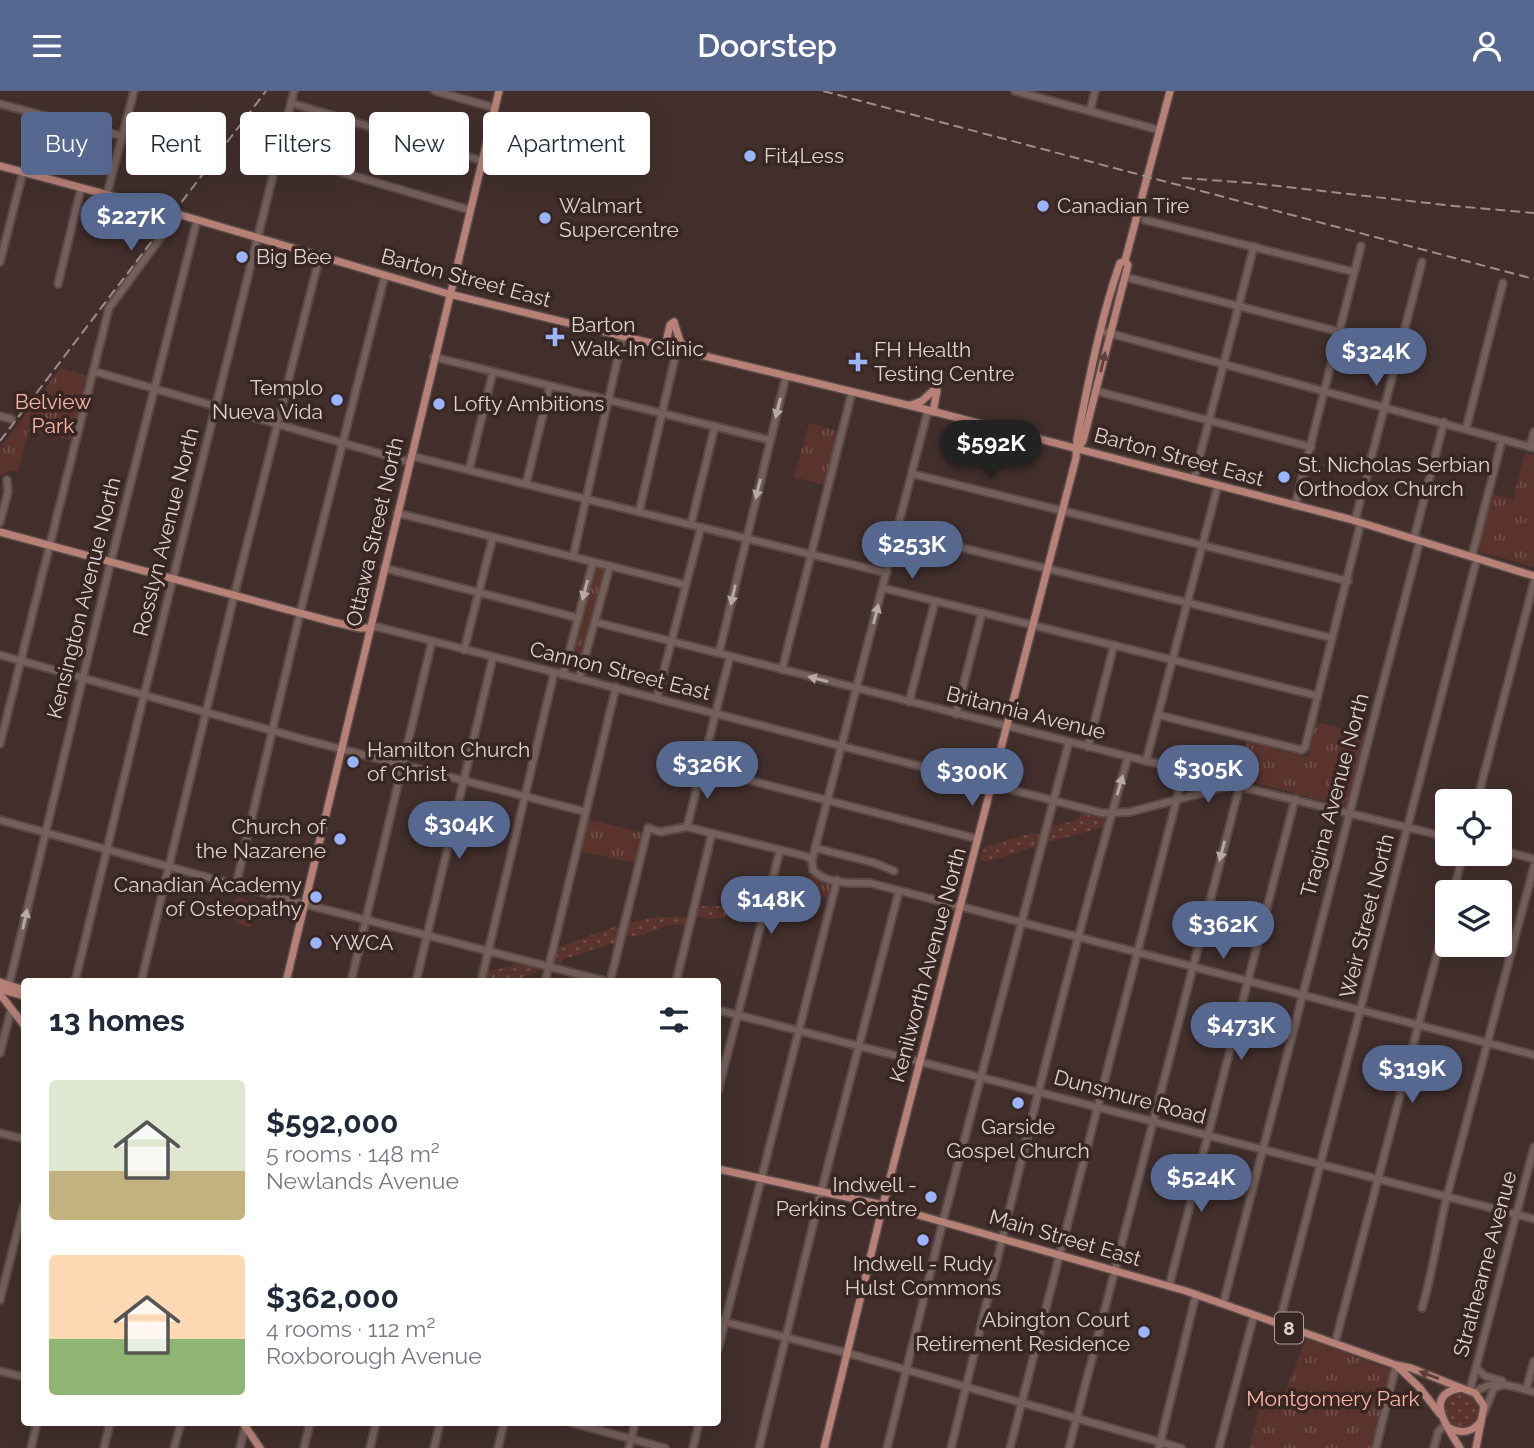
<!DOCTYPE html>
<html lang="en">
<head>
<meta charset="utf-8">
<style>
  :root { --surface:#fff; --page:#f6f6f7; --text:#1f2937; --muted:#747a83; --accent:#566890 }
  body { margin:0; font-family:Raleway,sans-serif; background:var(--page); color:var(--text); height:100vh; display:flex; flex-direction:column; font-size:26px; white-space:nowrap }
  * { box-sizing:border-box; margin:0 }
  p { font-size:23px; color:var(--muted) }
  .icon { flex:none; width:38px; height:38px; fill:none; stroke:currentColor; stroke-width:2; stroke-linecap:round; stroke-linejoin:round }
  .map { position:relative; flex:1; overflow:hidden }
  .side { position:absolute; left:21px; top:887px; width:700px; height:448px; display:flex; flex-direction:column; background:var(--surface); border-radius:7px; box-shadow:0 7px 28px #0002 }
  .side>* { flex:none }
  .top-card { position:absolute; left:21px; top:21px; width:700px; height:63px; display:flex; gap:14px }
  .buttons { position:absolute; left:1435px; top:698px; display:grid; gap:14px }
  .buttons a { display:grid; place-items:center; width:77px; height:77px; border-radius:7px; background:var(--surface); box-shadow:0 7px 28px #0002; font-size:35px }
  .price { position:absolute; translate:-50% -60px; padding:0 16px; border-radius:24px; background:var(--accent); color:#fff; font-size:23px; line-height:46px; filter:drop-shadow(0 2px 4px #0008) }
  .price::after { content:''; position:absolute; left:50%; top:42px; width:21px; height:16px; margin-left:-10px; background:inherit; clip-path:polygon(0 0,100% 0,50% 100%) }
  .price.current { background:#222; color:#fff }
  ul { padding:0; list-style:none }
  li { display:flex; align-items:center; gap:21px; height:175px; padding:0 28px }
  li span { display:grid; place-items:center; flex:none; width:196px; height:140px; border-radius:7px; color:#555 }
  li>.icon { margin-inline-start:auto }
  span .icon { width:84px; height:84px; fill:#fffc; stroke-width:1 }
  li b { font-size:30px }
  h2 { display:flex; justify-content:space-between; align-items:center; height:84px; padding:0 28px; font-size:30px }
  .tag { padding:0 24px; border-radius:7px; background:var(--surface); box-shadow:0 7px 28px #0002; font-size:24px; line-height:63px }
  .tag.current { background:var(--accent); color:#fff }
  header { display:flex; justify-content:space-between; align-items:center; height:91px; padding:0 28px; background:var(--accent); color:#fff; font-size:32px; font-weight:600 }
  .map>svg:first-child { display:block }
  .grass { fill:url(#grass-dots) }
  .park { fill:url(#park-tufts) }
  .pitch { fill:#5a332d }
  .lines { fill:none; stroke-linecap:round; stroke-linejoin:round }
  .minor-casing { stroke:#5b4b48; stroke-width:10 }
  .major-casing { stroke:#5b4b48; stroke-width:10 }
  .minor { stroke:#745f5b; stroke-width:6 }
  .major { stroke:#b88177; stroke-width:7 }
  .rail { stroke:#9d8e8b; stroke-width:2; stroke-dasharray:10 5; stroke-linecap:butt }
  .oneway { fill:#5e413c }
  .oneway2 { fill:#b9aaa6 }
  .poi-dot { fill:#9ab5fd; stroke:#382622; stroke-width:2.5 }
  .labels { text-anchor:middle; stroke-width:7; stroke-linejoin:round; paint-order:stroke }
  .shield { fill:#382622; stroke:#ac9e9b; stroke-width:2 }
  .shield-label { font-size:19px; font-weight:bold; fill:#ded2cf }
  .poi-label { font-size:21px; fill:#ded2cf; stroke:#382622; text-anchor:start }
  .street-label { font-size:21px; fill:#ded2cf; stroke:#382622 }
  .park-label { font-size:21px; fill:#fcb4a7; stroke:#382622 }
</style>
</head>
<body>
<header><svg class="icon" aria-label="menu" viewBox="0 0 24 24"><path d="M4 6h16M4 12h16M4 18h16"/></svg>Doorstep<svg class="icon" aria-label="person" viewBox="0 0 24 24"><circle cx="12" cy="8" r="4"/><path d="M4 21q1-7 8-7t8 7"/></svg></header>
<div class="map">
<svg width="1534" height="1357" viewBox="0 0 1534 1357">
  <defs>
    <pattern id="grass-dots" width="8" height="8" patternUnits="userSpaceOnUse" patternTransform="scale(1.75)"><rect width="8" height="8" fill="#5a332d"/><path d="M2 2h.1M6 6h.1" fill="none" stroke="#71504a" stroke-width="1.8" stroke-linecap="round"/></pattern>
    <pattern id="park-tufts" width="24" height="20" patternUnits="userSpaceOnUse" patternTransform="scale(1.75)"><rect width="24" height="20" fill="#5a332d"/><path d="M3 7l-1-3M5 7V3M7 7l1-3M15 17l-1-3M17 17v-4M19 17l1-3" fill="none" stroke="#71504a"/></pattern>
  </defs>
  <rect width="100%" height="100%" fill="#422f2c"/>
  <g class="grass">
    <path d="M1081 722 1104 728V736L1045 752 1049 737 1079 728Z"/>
    <path d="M1032 742 1040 743 1036 758 1031 757 986 771 980 769 984 756Z"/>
    <path d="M724 811 762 812 760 819 750 817 727 823 725 827 711 828 696 826 698 815H723Z"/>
    <path d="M657 826H688L685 834C662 830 647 849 625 844L628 832Z"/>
    <path d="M614 836 620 837 615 854 610 853 564 868 560 874 555 871 557 857Z"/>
    <path d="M513 871 533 876 539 880 511 891H484L486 881 512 875Z"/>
    <circle cx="1462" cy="1319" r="18"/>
  </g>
  <g class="park">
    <path d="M61 277 88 285 70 349 29 340 18 381 10 379 0 385V357Z"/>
    <path d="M809 332 838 340 825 394 794 386Z"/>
    <path d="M1525 362 1534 364V476L1481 461 1479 458 1492 403 1513 408Z"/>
    <path d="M595 475 606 478 578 581 567 578Z"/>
    <path d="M1316 631 1366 643 1347 716 1238 687 1247 651 1307 666Z"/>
    <path d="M588 728 642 742 635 772 580 760Z"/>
    <path d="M811 784 831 793 828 807C808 802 789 818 771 811L773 800 802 797 807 787Z"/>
    <path d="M1306 1248 1392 1279 1372 1357H1249L1264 1299 1284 1303Z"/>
  </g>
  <path class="pitch" d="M237 806 257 812 251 837 238 833 233 828V818Z"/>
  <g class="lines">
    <defs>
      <g id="minor">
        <path d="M435 0 495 17"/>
        <path d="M1015 0 1159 39"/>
        <path d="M291 12 483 70"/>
        <path d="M0 13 122 45"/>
        <path d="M1090 20 1095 0"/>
        <path d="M279 63 470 119"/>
        <path d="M107 103 134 0"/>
        <path d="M1145 129 1354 181"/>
        <path d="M0 171 23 81"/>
        <path d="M1125 186 1340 241"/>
        <path d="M58 193 81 97"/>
        <path d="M1101 240 1534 357"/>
        <path d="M434 266 770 349"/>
        <path d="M93 280 409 371"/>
        <path d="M1096 300 1311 356"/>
        <path d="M0 325 11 328"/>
        <path d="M1466 338 1503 192"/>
        <path d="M1530 356 1534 341"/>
        <path d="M411 365 887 482"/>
        <path d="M469 379 493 281"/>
        <path d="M913 383 1348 490"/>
        <path d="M1194 388 1254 155"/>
        <path d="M526 393 550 295"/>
        <path d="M1295 415 1361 155"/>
        <path d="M639 421 677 258"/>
        <path d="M397 422 686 494"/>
        <path d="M1355 430 1422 171"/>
        <path d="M0 431 8 401 7 389"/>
        <path d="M691 433 715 335"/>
        <path d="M897 441 1332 547"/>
        <path d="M1414 447 1444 331"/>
        <path d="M1472 465 1502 349"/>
        <path d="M573 466 623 244"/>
        <path d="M384 477 578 527"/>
        <path d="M883 497 1318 605"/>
        <path d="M595 531 1146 670 1221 686 1233 694 1447 746"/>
        <path d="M370 537 378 536 1102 722 1130 721 1233 694"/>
        <path d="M464 559 493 446"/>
        <path d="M719 562 786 285"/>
        <path d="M0 564 306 649 586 721"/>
        <path d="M782 579 852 301"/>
        <path d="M563 584 593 471"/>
        <path d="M579 588 610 475"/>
        <path d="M657 606 701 436"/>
        <path d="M909 611 935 510"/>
        <path d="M956 623 982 521"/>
        <path d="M1158 624 1302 659 1305 656 1361 431"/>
        <path d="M0 653 109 217 178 123"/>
        <path d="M1088 656 1114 554"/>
        <path d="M1146 670 1218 394"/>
        <path d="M701 677 978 748"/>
        <path d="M1477 710 1534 491"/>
        <path d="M0 729 304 813 609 891"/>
        <path d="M687 736 730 565"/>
        <path d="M815 757 875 772 894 780"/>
        <path d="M1500 759 1534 768"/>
        <path d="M812 769 928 319"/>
        <path d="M236 794 300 522 385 184"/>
        <path d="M1453 802 1463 763"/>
        <path d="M75 891 144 604 294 0"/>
        <path d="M141 891 234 505 320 164"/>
        <path d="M351 891 432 550"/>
        <path d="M416 891 493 566"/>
        <path d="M481 891 554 582"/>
        <path d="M545 891 616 596"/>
        <path d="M610 891 648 737 660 741 687 736 805 765 812 769 813 779C825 793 852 792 870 792L1534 964"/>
        <path d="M676 891 712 742"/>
        <path d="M9 894 111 470 197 129"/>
        <path d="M718 919 1534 1128"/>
        <path d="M0 962 11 919"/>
        <path d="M718 1000 780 759"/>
        <path d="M0 1042 24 1048"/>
        <path d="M1169 1195 1295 708"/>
        <path d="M0 1209 24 1114"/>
        <path d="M1223 1213 1420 449"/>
        <path d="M1422 1217C1433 1180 1438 1142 1447 1105L1534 775"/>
        <path d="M718 1229 847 1262 1181 1357"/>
        <path d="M1279 1233 1477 467"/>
        <path d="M1335 1252 1447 825"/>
        <path d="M718 1258 837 789"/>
        <path d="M1476 1277 1485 1285 1502 1290"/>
        <path d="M0 1280 24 1286"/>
        <path d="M1470 1299 1534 1056"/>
        <path d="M1526 1299 1534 1270"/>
        <path d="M1475 1302C1493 1286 1513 1296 1534 1301"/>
        <path d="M1484 1322 1494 1297 1503 1294"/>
        <path d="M572 1332 665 1357"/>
        <path d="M31 1357 37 1332"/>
        <path d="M104 1357 110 1332"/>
        <path d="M174 1357 181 1332"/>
        <path d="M240 1357 246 1332"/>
        <path d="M304 1357 310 1332"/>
        <path d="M370 1357 376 1332"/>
        <path d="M434 1357 440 1332"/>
        <path d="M498 1357 504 1332"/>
        <path d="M629 1357 635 1332"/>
        <path d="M693 1357 699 1332"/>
        <path d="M759 1357 819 1109 899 800"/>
        <path d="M887 1357 943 1130 1069 651"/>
        <path d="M951 1357C1008 1126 1062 894 1128 666"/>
        <path d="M1010 1357 1184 680"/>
        <path d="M1069 1357 1240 694"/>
        <path d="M1159 1357 1196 1203"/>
        <path d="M1219 1357 1254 1224"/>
        <path d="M1376 1357 1396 1274"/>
        <path d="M1434 1357 1438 1341 1445 1334"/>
      </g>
      <g id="major">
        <path d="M0 75 157 117 449 203 928 319 1349 428 1534 485"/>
        <path d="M674 231 680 250 689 260"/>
        <path d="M665 255 670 234 674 231"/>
        <path d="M911 314 922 310 936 297"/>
        <path d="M933 321 937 300 936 297"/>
        <path d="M1078 357 1083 350 1128 174 1125 170 1170 0"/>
        <path d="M0 441 333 531 360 537H370"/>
        <path d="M0 891 24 899"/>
        <path d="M286 891 499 0"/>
        <path d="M0 898 24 905"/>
        <path d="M0 903 24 934"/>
        <path d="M718 1078 883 1114 1186 1200 1396 1274 1411 1277 1461 1297"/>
        <path d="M1397 1275 1419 1296 1440 1323"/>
        <path d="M243 1332 260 1357"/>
        <path d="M1449 1337C1462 1343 1472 1342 1481 1330"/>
        <path d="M824 1357 883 1114 1076 367 1077 348C1089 289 1100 229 1120 172L1125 170"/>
        <path d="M1460 1357C1449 1338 1421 1304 1461 1297L1475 1302 1484 1315 1476 1357"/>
      </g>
    </defs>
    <use href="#minor" class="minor-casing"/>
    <use href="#major" class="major-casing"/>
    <use href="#minor" class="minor"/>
    <use href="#major" class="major"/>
    <g class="rail">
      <path d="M823 0 1534 188"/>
      <path d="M1182 87 1252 92 1454 115 1534 122"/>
      <path d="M0 350 266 0"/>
    </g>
  </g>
  <defs><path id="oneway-solid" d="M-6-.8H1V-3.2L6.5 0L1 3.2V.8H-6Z" transform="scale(1.75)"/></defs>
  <g class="oneway">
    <use href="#oneway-solid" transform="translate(1103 271) rotate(-77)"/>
    <use href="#oneway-solid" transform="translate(1429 1284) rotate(-160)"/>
  </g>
  <g class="oneway2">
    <use href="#oneway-solid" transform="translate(778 317) rotate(104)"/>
    <use href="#oneway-solid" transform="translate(758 398) rotate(104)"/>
    <use href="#oneway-solid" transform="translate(585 499) rotate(105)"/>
    <use href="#oneway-solid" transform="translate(733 504) rotate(103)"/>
    <use href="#oneway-solid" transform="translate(876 523) rotate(-76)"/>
    <use href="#oneway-solid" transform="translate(818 588) rotate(-166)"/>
    <use href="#oneway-solid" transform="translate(1120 694) rotate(-74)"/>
    <use href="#oneway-solid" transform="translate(1222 760) rotate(105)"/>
    <use href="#oneway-solid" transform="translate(25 828) rotate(-77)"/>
  </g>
  <g class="poi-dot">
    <circle cx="750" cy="65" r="7"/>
    <circle cx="1043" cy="115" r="7"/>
    <circle cx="545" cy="127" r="7"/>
    <circle cx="242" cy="166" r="7"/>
    <path d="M551.5 235.5h7v7h7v7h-7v7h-7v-7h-7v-7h7z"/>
    <path d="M854.5 260.5h7v7h7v7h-7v7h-7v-7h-7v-7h7z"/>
    <circle cx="337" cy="309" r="7"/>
    <circle cx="439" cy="313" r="7"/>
    <circle cx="1284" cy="386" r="7"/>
    <circle cx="353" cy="671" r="7"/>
    <circle cx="340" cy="748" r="7"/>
    <circle cx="316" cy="806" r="7"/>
    <circle cx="316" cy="852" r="7"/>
    <circle cx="1018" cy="1012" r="7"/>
    <circle cx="931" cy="1106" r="7"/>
    <circle cx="923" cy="1149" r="7"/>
    <circle cx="1144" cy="1241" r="7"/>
  </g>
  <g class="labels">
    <rect class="shield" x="1275" y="1221.5" width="28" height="31" rx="5"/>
    <g class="shield-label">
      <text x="1289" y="1244">8</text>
    </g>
    <g class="poi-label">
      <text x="764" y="72">Fit4Less</text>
      <text x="559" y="122">Walmart<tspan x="559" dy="24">Supercentre</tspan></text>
      <text x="1057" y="122">Canadian Tire</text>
      <text x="256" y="173">Big Bee</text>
      <text x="571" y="241">Barton<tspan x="571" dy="24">Walk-In Clinic</tspan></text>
      <text x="874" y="266">FH Health<tspan x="874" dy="24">Testing Centre</tspan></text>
      <text x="323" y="304" text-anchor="end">Templo<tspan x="323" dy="24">Nueva Vida</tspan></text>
      <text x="453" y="320">Lofty Ambitions</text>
      <text x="1298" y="381">St. Nicholas Serbian<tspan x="1298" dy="24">Orthodox Church</tspan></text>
      <text x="367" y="666">Hamilton Church<tspan x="367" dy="24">of Christ</tspan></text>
      <text x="326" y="743" text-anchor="end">Church of<tspan x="326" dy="24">the Nazarene</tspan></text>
      <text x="302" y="801" text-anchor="end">Canadian Academy<tspan x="302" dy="24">of Osteopathy</tspan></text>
      <text x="330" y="859">YWCA</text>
      <text x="1018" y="1043" text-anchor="middle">Garside<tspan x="1018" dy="24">Gospel Church</tspan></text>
      <text x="917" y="1101" text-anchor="end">Indwell -<tspan x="917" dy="24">Perkins Centre</tspan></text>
      <text x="923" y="1180" text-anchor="middle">Indwell - Rudy<tspan x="923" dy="24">Hulst Commons</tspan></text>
      <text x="1130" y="1236" text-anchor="end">Abington Court<tspan x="1130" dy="24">Retirement Residence</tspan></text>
    </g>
    <g class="street-label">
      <text transform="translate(466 187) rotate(15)" y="7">Barton Street East</text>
      <text transform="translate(1179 366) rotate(15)" y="7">Barton Street East</text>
      <text transform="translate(166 441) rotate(-76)" y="7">Rosslyn Avenue North</text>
      <text transform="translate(375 441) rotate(-77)" y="7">Ottawa Street North</text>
      <text transform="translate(84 507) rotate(-76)" y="7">Kensington Avenue North</text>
      <text transform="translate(620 580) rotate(14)" y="7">Cannon Street East</text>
      <text transform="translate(1026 622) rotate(14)" y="7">Britannia Avenue</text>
      <text transform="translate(1335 704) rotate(-75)" y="7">Tragina Avenue North</text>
      <text transform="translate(1367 825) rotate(-76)" y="7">Weir Street North</text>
      <text transform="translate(928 874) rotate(-75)" y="7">Kenilworth Avenue North</text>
      <text transform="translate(1130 1006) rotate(15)" y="7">Dunsmure Road</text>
      <text transform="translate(1065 1147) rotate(16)" y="7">Main Street East</text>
      <text transform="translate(1485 1173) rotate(-75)" y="7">Strathearne Avenue</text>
    </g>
    <g class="park-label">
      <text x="53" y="318">Belview<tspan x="53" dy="24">Park</tspan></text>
      <text x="1333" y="1315">Montgomery Park</text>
    </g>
  </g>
</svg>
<div class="buttons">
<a><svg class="icon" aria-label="locate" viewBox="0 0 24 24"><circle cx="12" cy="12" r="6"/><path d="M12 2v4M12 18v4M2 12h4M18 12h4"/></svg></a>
<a><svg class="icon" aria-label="layers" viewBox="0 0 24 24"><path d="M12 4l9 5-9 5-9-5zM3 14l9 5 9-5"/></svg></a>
</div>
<b class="price" style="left:131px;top:162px">$227K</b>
<b class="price" style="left:1376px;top:297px">$324K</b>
<b class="price current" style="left:991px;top:389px">$592K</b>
<b class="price" style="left:912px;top:490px">$253K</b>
<b class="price" style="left:707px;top:710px">$326K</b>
<b class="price" style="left:1208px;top:714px">$305K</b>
<b class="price" style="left:972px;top:717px">$300K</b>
<b class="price" style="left:459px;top:770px">$304K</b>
<b class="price" style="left:771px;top:845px">$148K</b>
<b class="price" style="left:1223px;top:870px">$362K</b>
<b class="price" style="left:1241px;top:971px">$473K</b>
<b class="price" style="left:1412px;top:1014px">$319K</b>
<b class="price" style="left:1201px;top:1123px">$524K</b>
<div class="top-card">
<a class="tag current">Buy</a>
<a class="tag">Rent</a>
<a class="tag">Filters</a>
<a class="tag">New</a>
<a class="tag">Apartment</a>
</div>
<section class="side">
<h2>13 homes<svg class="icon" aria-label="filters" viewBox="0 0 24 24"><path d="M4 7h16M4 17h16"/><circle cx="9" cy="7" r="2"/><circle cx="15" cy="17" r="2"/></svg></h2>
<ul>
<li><span style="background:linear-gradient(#dfe7d0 65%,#c2b280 0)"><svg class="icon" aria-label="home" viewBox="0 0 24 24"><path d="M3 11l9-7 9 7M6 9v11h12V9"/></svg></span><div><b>$592,000</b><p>5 rooms · 148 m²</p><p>Newlands Avenue</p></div></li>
<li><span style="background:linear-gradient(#ffd9b3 60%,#8fb573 0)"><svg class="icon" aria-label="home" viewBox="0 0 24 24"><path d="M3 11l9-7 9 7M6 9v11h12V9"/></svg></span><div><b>$362,000</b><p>4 rooms · 112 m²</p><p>Roxborough Avenue</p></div></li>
</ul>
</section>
</div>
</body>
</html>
